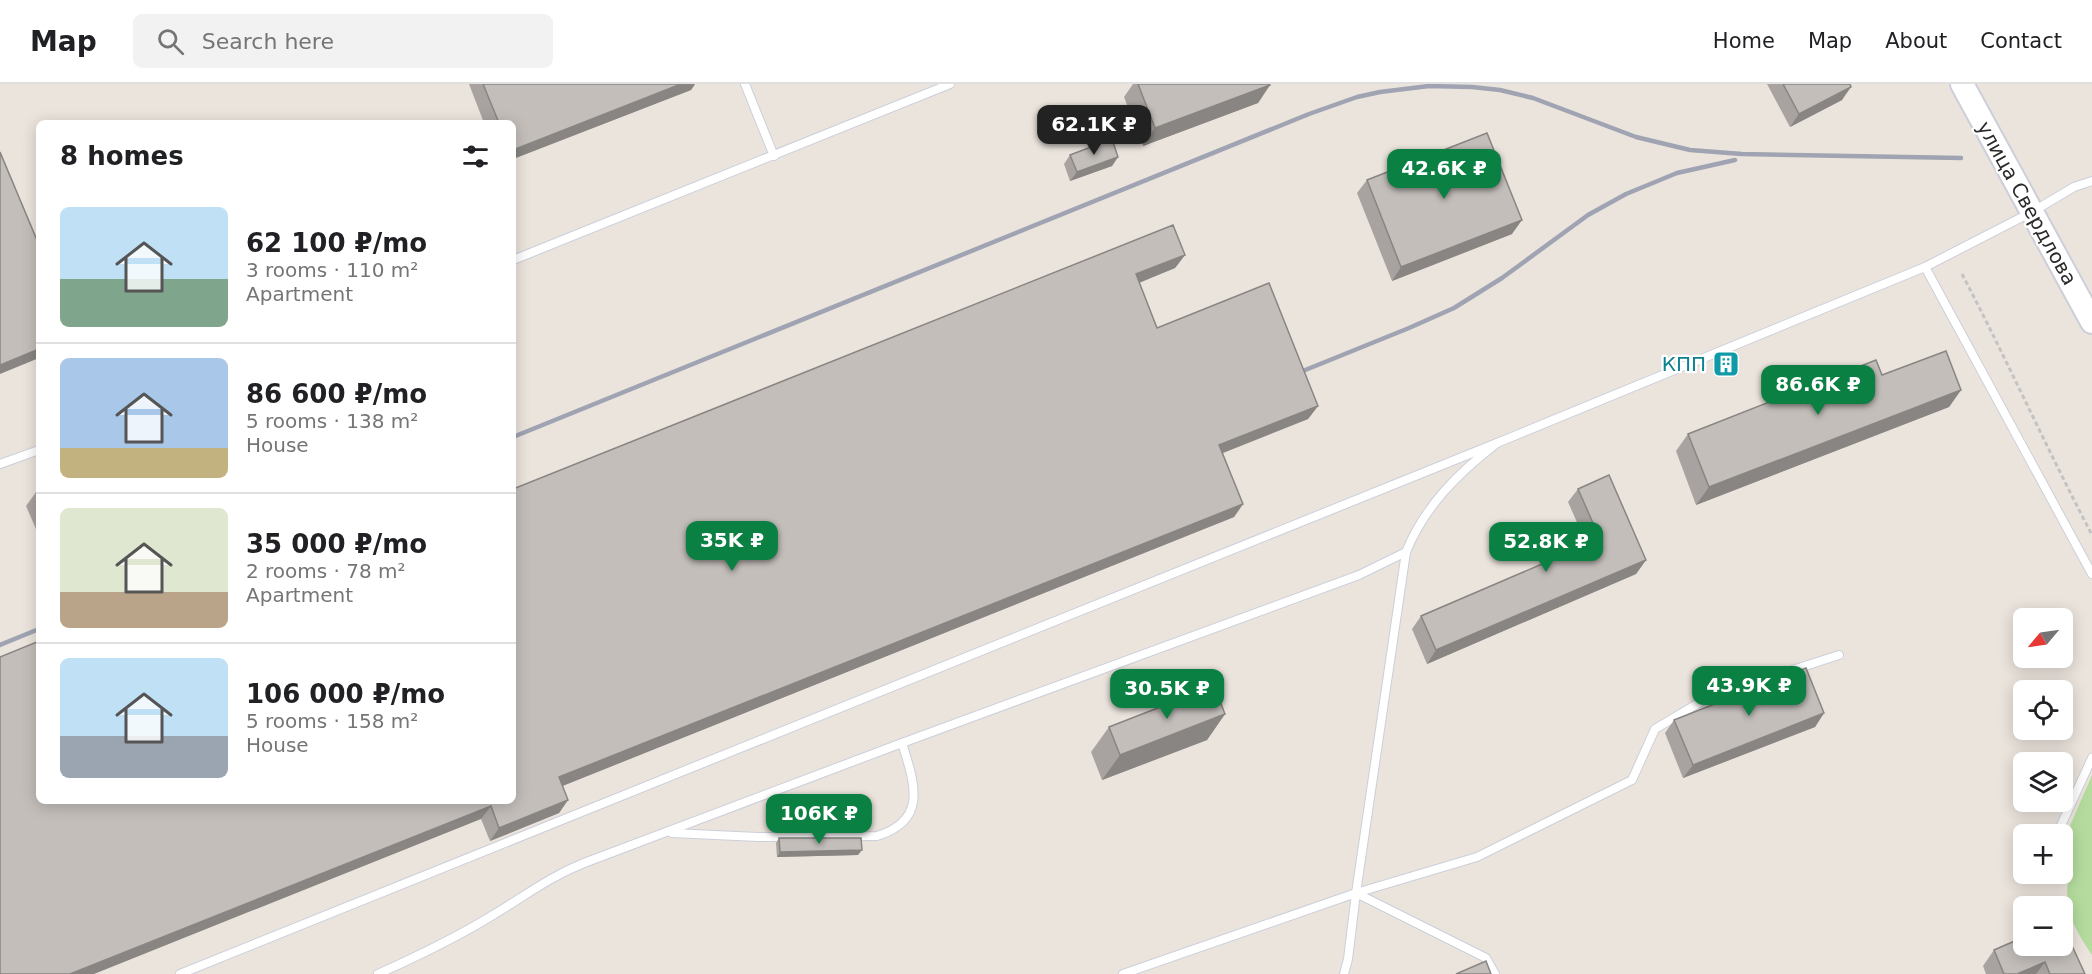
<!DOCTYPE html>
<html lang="en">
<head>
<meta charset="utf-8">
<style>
  :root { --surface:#fff; --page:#f2f2f2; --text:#202124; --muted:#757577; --line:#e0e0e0; --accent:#0b8043 }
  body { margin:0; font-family:"DejaVu Sans",sans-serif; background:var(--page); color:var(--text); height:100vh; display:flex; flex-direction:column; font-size:22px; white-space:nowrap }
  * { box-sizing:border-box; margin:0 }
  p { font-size:20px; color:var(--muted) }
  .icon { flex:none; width:33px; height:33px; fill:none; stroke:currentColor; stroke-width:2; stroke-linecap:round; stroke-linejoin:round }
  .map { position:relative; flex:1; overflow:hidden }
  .side { position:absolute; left:36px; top:36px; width:480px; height:684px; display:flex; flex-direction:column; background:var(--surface); border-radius:9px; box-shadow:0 3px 15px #0003 }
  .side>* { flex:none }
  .needle { width:39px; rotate:241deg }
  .controls { position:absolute; left:2013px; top:524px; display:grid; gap:12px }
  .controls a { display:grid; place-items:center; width:60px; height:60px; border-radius:9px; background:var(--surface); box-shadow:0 3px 15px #0003; font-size:30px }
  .price { position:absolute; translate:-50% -51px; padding:0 14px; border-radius:12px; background:var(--accent); color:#fff; font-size:20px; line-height:39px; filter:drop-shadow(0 2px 3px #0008) }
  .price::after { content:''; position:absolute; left:50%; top:36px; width:18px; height:14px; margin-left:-9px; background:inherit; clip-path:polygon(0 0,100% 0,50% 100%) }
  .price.active { background:#222; color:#fff }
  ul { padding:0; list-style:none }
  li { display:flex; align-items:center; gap:18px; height:150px; padding:0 24px }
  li+li { border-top:2px solid var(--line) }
  li span { display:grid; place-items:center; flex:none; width:168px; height:120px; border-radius:9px; color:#555 }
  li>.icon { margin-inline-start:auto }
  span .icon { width:72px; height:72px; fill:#fffc; stroke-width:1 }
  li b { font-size:26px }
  h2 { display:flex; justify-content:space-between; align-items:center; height:72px; padding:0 24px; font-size:26px }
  header { display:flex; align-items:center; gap:36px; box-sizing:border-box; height:84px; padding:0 30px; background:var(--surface); border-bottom:2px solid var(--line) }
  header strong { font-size:28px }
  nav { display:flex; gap:33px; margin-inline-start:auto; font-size:21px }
  .search { width:420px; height:54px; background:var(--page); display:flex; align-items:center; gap:15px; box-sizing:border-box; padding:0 21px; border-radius:9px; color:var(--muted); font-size:22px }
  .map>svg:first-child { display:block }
  .green { fill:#b5dc9e }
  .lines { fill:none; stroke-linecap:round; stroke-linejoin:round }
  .service-casing { stroke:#cccfda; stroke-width:10 }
  .secondary-casing { stroke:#cccfda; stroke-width:26 }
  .path { stroke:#c3c3c3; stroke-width:3; stroke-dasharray:4.5 3; stroke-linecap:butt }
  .service { stroke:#fff; stroke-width:8 }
  .secondary { stroke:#fff; stroke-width:22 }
  .rail { stroke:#a0a3b2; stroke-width:4.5 }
  .wall { fill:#a8a3a0 }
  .shaded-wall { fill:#888582 }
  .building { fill:#c3beba; stroke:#888582; stroke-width:1.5 }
  .labels { text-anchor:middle; stroke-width:4.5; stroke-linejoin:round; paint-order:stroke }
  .street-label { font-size:20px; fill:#2a2a2a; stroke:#fff }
  .culture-label { font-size:20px; fill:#0d838f; stroke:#fff; text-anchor:end }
</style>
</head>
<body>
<header>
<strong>Map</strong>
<div class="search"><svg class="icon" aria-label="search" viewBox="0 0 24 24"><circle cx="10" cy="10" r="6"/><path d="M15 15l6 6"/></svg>Search here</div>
<nav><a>Home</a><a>Map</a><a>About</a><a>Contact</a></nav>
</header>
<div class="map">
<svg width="2092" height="890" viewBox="0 0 2092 890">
  <rect width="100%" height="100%" fill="#ebe4dd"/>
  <path class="green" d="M2092 691V871C2075 845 2064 828 2068 796L2051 789H2062L2063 758Z"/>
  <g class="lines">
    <defs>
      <g id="service">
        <path d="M745 0 774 72"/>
        <path d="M513 176 950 0"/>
        <path d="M1925 183 2092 490"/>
        <path d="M0 380 39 366"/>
        <path d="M672 749 758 753 877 752C929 736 914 698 902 659"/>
        <path d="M2057 750 2092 674"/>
        <path d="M1356 809 1486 874 1495 890"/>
        <path d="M180 890 1497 359"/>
        <path d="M378 890C418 872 456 854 493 831 525 812 549 793 584 779L902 659 1359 491 1406 468"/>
        <path d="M1123 890 1356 809 1477 773 1632 696 1655 645 1709 613 1839 571"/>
        <path d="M1344 890 1348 875 1356 809 1406 468C1425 422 1457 390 1497 359L1925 183 2032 128 2074 103 2092 97"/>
      </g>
      <path id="secondary" d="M1962 0 2092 238"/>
    </defs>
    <use href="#service" class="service-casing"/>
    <use href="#secondary" class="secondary-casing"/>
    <path class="path" d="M1962 190C2007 276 2047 365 2092 451"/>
    <use href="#service" class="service"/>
    <use href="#secondary" class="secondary"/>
    <g class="rail">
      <path d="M1288 293 1409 244 1454 224 1502 194 1588 131 1626 110 1677 89 1735 76"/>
      <path d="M513 353 1309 30 1357 13 1380 8 1429 2 1472 3 1500 6 1533 14 1636 53 1690 66 1742 70 1961 74"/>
      <path d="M0 561 39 545"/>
    </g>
  </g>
  <g class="wall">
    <path d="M469 0H695L691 6 513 75V39H484Z"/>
    <path d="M1133 0H1269L1270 1 1258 19 1143 62 1124 13Z"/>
    <path d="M1767 0H1850L1842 16 1790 43Z"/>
    <path d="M1070 71 1118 73 1112 82 1070 97 1064 80Z"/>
    <path d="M1367 96 1512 150 1392 197 1357 109Z"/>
    <path d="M1185 171 1175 184 1139 198 1157 244 1318 322 1308 335 1223 369 1243 420 1234 433 562 702 568 716 559 729 490 757 481 735 39 717 513 405Z"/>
    <path d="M1882 291 1961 306 1949 323 1696 421 1676 367 1688 350Z"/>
    <path d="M39 404V452L26 422Z"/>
    <path d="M1578 405 1646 476 1636 490 1427 580 1412 545 1421 532 1587 461 1568 418Z"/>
    <path d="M1824 629 1815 643 1683 694 1665 649 1674 636Z"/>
    <path d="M1225 630 1207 656 1102 696 1091 668 1109 643Z"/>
    <path d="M779 730 858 746 776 747V735Z"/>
    <path d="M779 754 858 771 777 773 776 759Z"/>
    <path d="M2024 853 2085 890H1986L1983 882 1994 866Z"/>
  </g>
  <g class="shaded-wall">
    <path d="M681 0H695L691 6 513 75V66Z"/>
    <path d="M1270 1 1258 19 1143 62 1155 44Z"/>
    <path d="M1851 3 1842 16 1790 43 1799 30Z"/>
    <path d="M1118 73 1112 82 1070 97 1077 88Z"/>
    <path d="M1522 136 1512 150 1392 197 1401 183Z"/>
    <path d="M1185 171 1175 184 1127 204 1136 190Z"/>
    <path d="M39 265V274L0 290V281Z"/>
    <path d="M1961 306 1949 323 1696 421 1709 403Z"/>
    <path d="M1318 322 1308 335 1210 374 1219 361Z"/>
    <path d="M1243 420 1234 433 550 707 559 693Z"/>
    <path d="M1646 476 1636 490 1427 580 1436 566Z"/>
    <path d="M1824 629 1815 643 1683 694 1693 681Z"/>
    <path d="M1225 630 1207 656 1102 696 1120 671Z"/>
    <path d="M568 716 559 729 490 757 499 744Z"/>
    <path d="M491 722 481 735 94 890H70Z"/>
    <path d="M779 742H861L858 746 776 747Z"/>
    <path d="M862 766 858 771 777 773 780 768Z"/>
    <path d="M2045 878 2036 890H2017Z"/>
  </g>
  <g class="building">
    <path d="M483 0H681L513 66V39H499Z"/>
    <path d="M1138 0H1269L1270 1 1155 44Z"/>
    <path d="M1783 0H1850L1851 3 1799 30Z"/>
    <path d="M1487 49 1522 136 1401 183 1367 96Z"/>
    <path d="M1112 55 1118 73 1077 88 1070 71Z"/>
    <path d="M0 68 39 161V265L0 281Z"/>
    <path d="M1173 141 1185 171 1136 190 1157 244 1269 199 1318 322 1219 361 1243 420 559 693 568 716 499 744 491 722 70 890H0V573L39 557V717H513V405Z"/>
    <path d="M1946 267 1961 306 1709 403 1688 350 1876 276 1882 291Z"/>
    <path d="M1609 391 1646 476 1436 566 1421 532 1600 455 1578 405Z"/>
    <path d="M1806 584 1824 629 1693 681 1674 636Z"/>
    <path d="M1214 602 1225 630 1120 671 1109 643Z"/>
    <path d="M860 728 861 742H779V730Z"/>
    <path d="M779 754H861L862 766 780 768Z"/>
    <path d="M2062 840 2085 890H2050L2045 878 2017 890H2004L1994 866 2024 853V861H2062Z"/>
    <path d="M1486 877 1491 890H1456Z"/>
  </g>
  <defs>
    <symbol id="building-square" viewBox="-11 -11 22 22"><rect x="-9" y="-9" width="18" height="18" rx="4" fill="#0f9aa8" stroke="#fff"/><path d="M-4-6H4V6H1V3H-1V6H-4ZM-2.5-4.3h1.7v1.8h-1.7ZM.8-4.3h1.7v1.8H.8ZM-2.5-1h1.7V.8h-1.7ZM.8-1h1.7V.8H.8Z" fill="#fff"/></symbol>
  </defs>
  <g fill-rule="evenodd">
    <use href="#building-square" x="1711" y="265" width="30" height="30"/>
  </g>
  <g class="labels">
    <g class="street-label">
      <text transform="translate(2027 119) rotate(61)" y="7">улица Свердлова</text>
    </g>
    <g class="culture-label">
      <text x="1706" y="287">КПП</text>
    </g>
  </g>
</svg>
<div class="controls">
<a><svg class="needle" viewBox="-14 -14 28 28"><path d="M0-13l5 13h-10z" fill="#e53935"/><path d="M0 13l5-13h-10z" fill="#757577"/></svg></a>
<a><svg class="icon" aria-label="locate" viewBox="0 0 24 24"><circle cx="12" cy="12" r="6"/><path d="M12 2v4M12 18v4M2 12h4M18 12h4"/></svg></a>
<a><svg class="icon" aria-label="layers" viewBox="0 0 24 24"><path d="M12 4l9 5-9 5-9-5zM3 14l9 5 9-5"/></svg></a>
<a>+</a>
<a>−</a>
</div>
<b class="price active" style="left:1094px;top:72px">62.1K ₽</b>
<b class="price" style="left:1444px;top:116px">42.6K ₽</b>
<b class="price" style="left:1818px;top:332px">86.6K ₽</b>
<b class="price" style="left:732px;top:488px">35K ₽</b>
<b class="price" style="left:1546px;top:489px">52.8K ₽</b>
<b class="price" style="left:1749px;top:633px">43.9K ₽</b>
<b class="price" style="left:1167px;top:636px">30.5K ₽</b>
<b class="price" style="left:819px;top:761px">106K ₽</b>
<section class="side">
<h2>8 homes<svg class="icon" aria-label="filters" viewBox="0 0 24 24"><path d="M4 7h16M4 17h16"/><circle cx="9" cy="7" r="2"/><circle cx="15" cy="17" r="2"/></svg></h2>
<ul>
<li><span style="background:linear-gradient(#bfe0f5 60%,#7fa58c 0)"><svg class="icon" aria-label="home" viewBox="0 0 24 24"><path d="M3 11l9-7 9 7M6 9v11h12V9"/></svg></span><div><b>62 100 ₽/mo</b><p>3 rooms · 110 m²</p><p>Apartment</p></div></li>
<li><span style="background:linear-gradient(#a9c7e8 75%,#c2b280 0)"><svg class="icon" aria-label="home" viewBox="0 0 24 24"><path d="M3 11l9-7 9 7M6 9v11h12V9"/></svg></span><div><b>86 600 ₽/mo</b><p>5 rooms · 138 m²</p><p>House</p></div></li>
<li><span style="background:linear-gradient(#dfe7d0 70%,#b9a48a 0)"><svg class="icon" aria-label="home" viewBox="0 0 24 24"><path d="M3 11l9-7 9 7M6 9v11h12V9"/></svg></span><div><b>35 000 ₽/mo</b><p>2 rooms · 78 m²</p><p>Apartment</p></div></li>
<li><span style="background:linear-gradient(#bfe0f5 65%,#9aa5b1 0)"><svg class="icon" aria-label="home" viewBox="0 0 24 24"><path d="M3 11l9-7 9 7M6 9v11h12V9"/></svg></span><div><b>106 000 ₽/mo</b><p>5 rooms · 158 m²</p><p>House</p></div></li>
</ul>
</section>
</div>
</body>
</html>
